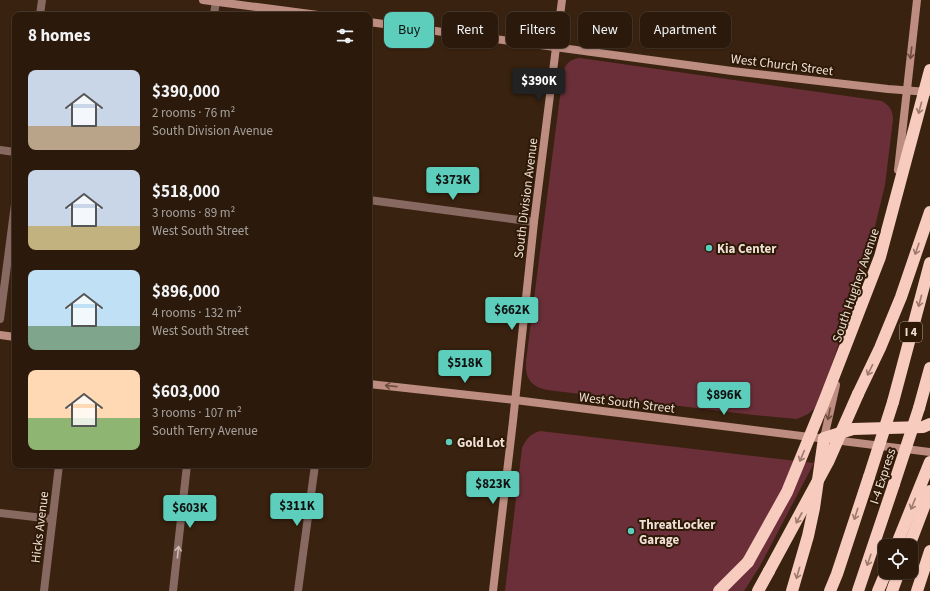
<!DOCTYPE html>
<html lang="en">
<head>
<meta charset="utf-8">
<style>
  :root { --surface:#2b1a0b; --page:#332314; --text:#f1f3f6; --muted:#a6a19d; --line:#47382c; --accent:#5ccebb }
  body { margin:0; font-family:"Source Sans 3",sans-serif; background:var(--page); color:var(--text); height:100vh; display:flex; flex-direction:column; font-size:15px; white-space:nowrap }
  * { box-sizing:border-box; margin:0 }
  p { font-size:13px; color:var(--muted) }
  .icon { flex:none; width:22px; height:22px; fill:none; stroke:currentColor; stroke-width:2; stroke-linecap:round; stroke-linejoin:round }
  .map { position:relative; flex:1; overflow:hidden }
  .side { position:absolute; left:12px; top:12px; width:360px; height:456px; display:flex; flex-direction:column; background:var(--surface); border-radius:8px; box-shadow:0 1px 3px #0004,0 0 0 1px var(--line) }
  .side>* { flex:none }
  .guide { position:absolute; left:384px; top:12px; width:380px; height:36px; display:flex; gap:8px }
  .buttons { position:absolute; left:878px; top:539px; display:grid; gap:8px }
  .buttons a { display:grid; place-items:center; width:40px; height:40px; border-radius:8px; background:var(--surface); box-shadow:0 1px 3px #0004,0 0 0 1px var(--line); font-size:20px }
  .price { position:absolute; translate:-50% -34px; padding:0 9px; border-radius:4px; background:var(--accent); color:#111; font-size:13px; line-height:26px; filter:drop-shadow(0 1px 2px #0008) }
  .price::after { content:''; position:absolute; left:50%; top:24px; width:12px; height:9px; margin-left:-6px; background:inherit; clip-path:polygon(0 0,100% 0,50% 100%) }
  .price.on { background:#222; color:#fff }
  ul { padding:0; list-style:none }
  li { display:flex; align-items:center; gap:12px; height:100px; padding:0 16px }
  li span { display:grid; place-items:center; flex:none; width:112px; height:80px; border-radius:8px; color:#555 }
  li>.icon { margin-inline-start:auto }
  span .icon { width:48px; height:48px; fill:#fffc; stroke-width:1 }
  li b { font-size:17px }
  h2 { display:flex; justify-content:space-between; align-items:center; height:48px; padding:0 16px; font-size:17px }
  .tag { padding:0 14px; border-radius:8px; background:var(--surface); box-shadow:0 1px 3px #0004,0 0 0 1px var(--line); font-size:14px; line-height:36px }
  .tag.on { background:var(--accent); color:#111 }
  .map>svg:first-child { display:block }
  .pitch { fill:#6b2f39 }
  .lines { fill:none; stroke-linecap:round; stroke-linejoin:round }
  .street { stroke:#876961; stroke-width:8 }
  .secondary { stroke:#bc8d80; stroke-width:8 }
  .highway { stroke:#f8cbbf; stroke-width:12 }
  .highway-bridge { stroke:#f8cbbf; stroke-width:12 }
  .oneway { stroke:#6e4d3d }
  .oneway2 { stroke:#9d7b6c }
  .oneway3 { stroke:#d0bcb2 }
  .poi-dot { fill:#5ccebb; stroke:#2e1906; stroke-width:1.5 }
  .labels { text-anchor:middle; stroke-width:4; stroke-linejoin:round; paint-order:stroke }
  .shield { fill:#2e1906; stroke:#b5a496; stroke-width:1 }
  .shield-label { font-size:12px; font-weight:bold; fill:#efdfd4 }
  .street-label { font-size:13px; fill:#efdfd4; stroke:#2e1906 }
  .poi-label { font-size:13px; font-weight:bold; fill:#efdfd4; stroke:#2e1906; text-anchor:start }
</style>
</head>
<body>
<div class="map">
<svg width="930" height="591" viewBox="0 0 930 591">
  <rect width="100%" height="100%" fill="#39220f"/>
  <g class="pitch">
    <path d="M580 58 882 101C890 106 893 111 893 120L885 185 868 255 821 397 814 409 808 414 797 419 754 415 547 390C530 386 525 378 526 361L563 73C565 64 570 59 580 58Z"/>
    <path d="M540 431 814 463 760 566 744 591H505L522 448C526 439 530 434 540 431Z"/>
  </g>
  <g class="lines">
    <g class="street">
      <path d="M40 15 42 0"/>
      <path d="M214 15 216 0"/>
      <path d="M0 150 15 152"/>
      <path d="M369 200 534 222"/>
      <path d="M0 319 15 204"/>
      <path d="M0 513 52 519"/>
      <path d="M44 591 59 465"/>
      <path d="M173 591 187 465"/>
      <path d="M298 591 315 465"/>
    </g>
    <g class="secondary">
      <path d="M203 0 318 15"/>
      <path d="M369 22 732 71 888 89 928 92"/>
      <path d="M898 170 917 0"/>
      <path d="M0 335 15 337"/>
      <path d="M369 384 515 400 930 452"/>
      <path d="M824 438 836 385"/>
      <path d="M493 591 513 421 534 222 562 0"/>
    </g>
    <g class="highway">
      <path d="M858 394 880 348 901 297 930 212"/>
      <path d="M893 402 930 263"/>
      <path d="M919 408 930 368"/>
      <path d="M896 546 930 462"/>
      <path d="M909 546 930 491"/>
      <path d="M719 591 748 562"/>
      <path d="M758 591 769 571"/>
      <path d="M792 591 808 536 814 508 824 438 853 429 923 427 930 424"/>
      <path d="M830 591 837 574 869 477"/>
      <path d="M858 591 894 484"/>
      <path d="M878 591 886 572"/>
      <path d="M892 591 899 572"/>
      <path d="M917 591 930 551"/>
    </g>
    <g class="highway-bridge">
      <path d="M869 477 893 402"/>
      <path d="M894 484 919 408"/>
      <path d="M748 562 787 492 825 399 880 257 930 70"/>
      <path d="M769 571 828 462 858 394"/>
    </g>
  </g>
  <defs><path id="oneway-shaft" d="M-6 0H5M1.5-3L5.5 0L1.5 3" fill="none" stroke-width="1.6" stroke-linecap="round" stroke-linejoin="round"/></defs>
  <g class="oneway">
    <use href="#oneway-shaft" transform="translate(911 53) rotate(97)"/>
    <use href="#oneway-shaft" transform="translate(391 386) rotate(-174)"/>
    <use href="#oneway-shaft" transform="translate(829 414) rotate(102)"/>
  </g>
  <g class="oneway2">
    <use href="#oneway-shaft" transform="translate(920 108) rotate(105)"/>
    <use href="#oneway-shaft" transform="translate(917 249) rotate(109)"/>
    <use href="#oneway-shaft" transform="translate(920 301) rotate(105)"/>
    <use href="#oneway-shaft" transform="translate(870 370) rotate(116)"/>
    <use href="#oneway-shaft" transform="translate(802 456) rotate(113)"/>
    <use href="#oneway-shaft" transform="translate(913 504) rotate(112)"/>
    <use href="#oneway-shaft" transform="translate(856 514) rotate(108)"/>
    <use href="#oneway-shaft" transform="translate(799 518) rotate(119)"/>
    <use href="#oneway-shaft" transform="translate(869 560) rotate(109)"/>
    <use href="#oneway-shaft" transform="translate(798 573) rotate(106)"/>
  </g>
  <use class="oneway3" href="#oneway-shaft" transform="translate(178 552) rotate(-84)"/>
  <g class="poi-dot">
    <circle cx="709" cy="248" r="4"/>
    <circle cx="449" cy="442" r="4"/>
    <circle cx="631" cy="531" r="4"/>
  </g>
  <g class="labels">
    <rect class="shield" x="900" y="322" width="22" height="20" rx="3"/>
    <g class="shield-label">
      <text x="911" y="336">I 4</text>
    </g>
    <g class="street-label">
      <text transform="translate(782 64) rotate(7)" y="5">West Church Street</text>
      <text transform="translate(525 198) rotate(-83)" y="5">South Division Avenue</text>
      <text transform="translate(855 285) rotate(-71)" y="5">South Hughey Avenue</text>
      <text transform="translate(627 402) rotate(7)" y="5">West South Street</text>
      <text transform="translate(882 476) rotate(-72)" y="5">I-4 Express</text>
      <text transform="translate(39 527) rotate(-83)" y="5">Hicks Avenue</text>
    </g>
    <g class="poi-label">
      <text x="717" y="253">Kia Center</text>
      <text x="457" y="447">Gold Lot</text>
      <text x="639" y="529">ThreatLocker<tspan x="639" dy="15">Garage</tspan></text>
    </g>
  </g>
</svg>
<div class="buttons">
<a><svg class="icon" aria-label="locate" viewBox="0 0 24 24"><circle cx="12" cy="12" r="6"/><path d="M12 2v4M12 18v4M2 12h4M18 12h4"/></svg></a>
</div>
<b class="price on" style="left:539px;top:102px">$390K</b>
<b class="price" style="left:453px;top:201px">$373K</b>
<b class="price" style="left:512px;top:331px">$662K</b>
<b class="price" style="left:465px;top:384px">$518K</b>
<b class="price" style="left:724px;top:416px">$896K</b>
<b class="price" style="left:493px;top:505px">$823K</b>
<b class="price" style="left:297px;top:527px">$311K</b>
<b class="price" style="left:190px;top:529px">$603K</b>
<div class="guide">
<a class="tag on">Buy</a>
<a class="tag">Rent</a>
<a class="tag">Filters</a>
<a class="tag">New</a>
<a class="tag">Apartment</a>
</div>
<section class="side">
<h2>8 homes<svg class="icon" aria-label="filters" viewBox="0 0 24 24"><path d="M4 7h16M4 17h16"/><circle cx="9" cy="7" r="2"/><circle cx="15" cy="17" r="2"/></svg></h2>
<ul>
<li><span style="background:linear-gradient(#c9d6e8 70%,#b9a48a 0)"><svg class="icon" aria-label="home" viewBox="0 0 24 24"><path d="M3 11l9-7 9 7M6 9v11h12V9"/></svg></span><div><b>$390,000</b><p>2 rooms · 76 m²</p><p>South Division Avenue</p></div></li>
<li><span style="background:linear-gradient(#c9d6e8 70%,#c2b280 0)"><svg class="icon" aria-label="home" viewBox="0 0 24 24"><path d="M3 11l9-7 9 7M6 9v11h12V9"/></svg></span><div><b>$518,000</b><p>3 rooms · 89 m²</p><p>West South Street</p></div></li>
<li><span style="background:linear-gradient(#bfe0f5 70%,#7fa58c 0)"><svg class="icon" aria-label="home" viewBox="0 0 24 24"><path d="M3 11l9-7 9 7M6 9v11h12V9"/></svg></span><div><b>$896,000</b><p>4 rooms · 132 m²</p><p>West South Street</p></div></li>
<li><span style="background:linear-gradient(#ffd9b3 60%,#8fb573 0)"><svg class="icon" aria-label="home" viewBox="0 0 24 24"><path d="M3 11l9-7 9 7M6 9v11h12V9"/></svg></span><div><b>$603,000</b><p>3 rooms · 107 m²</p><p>South Terry Avenue</p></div></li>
</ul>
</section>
</div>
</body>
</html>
